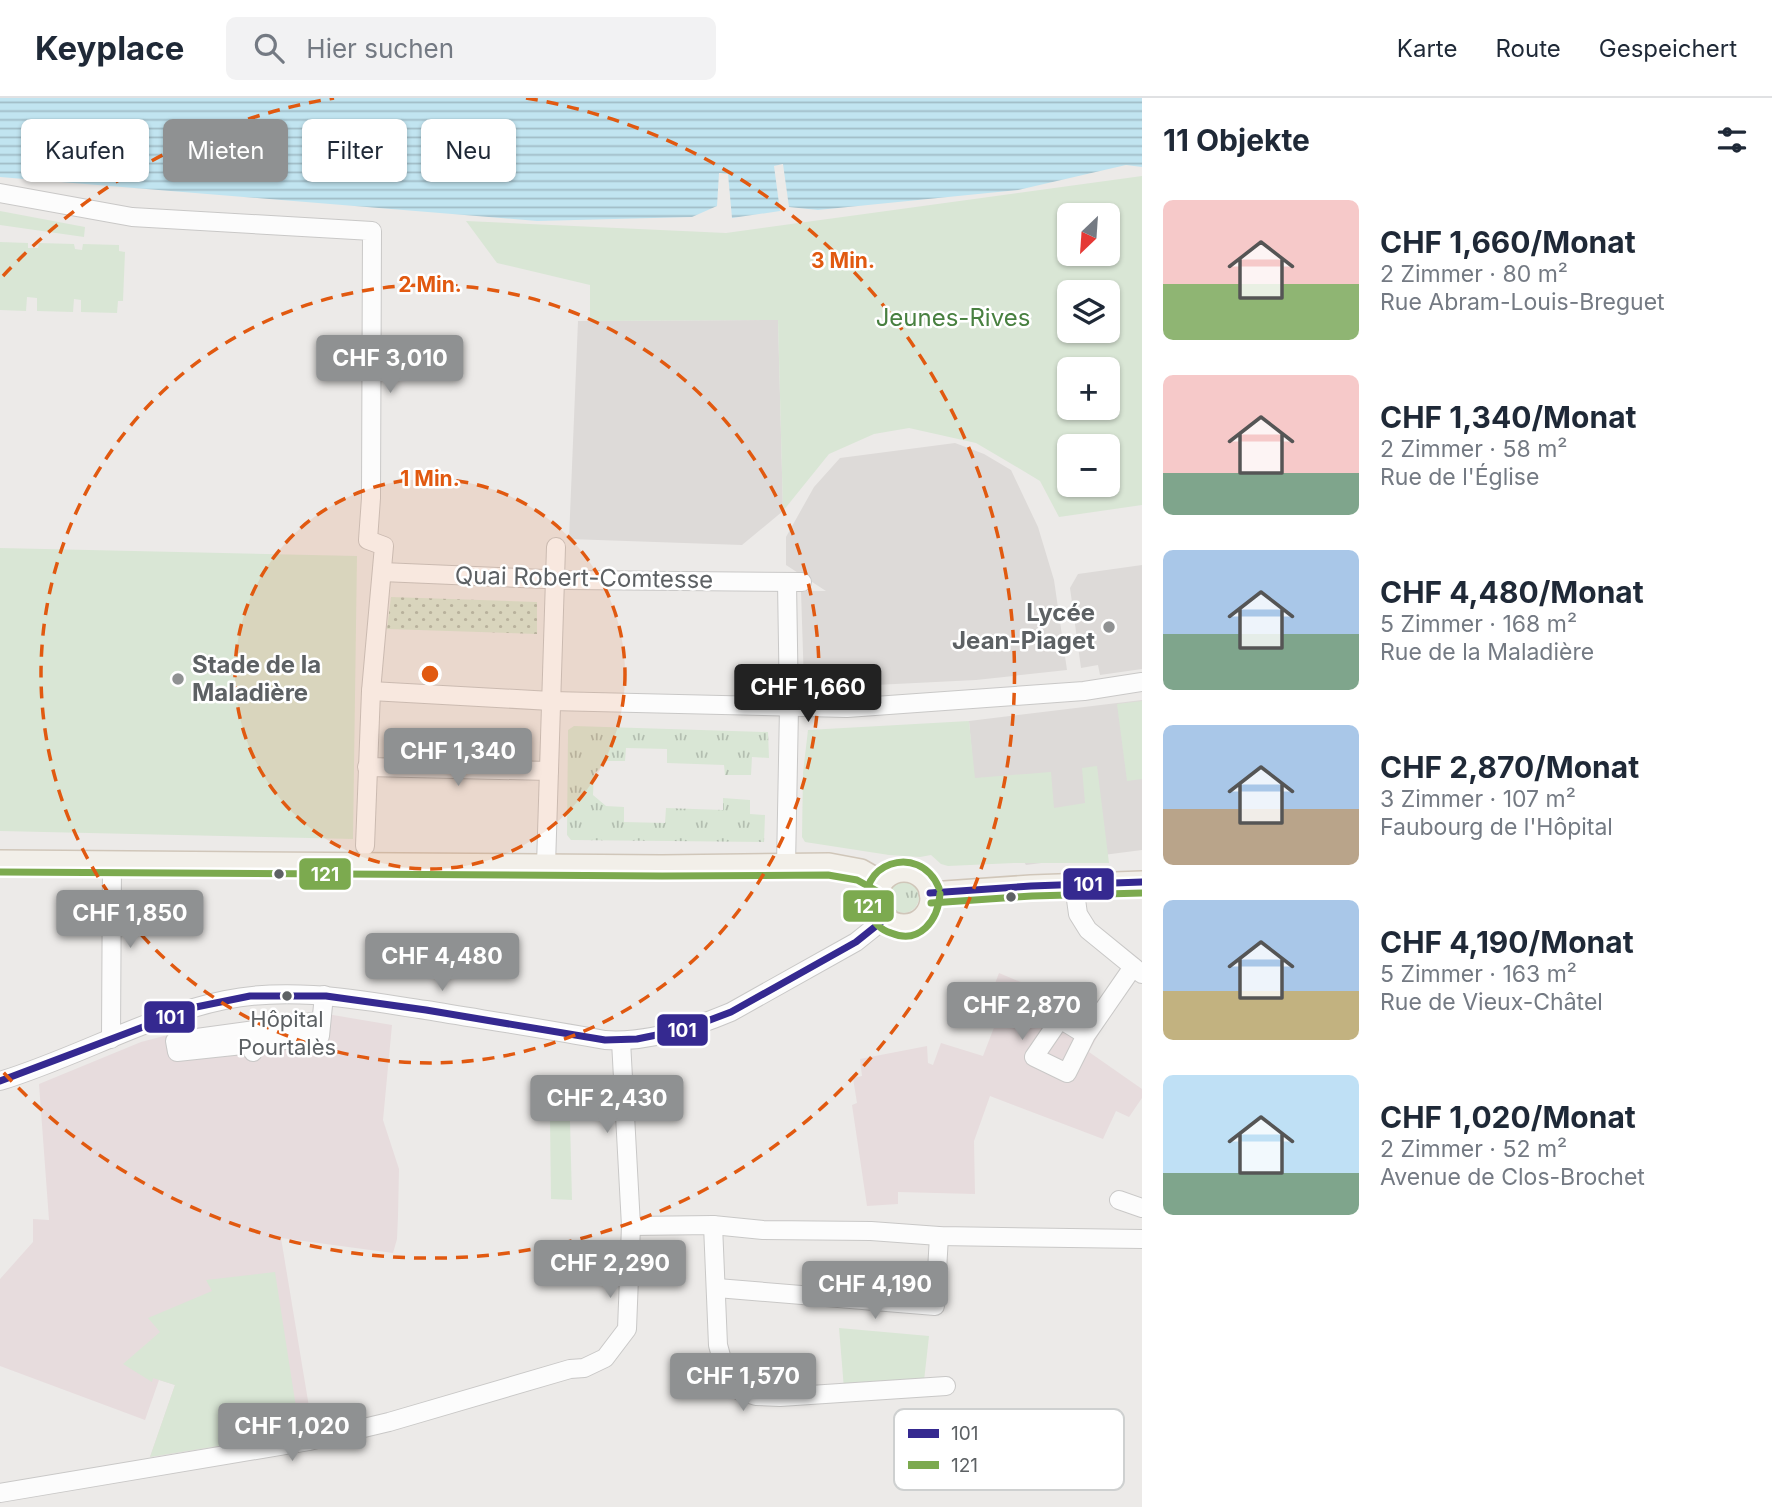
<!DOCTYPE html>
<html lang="de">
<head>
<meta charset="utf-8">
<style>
  :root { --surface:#fff; --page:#f2f2f3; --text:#1f2937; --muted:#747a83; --line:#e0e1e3; --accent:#8f9192 }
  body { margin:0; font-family:Inter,sans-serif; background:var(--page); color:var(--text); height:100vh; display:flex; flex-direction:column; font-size:26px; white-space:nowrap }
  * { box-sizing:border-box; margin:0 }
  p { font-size:23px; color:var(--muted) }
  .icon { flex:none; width:38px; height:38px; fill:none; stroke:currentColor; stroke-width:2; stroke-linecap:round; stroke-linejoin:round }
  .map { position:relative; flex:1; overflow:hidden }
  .side { display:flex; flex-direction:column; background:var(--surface); width:630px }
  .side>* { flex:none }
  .guide { position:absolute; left:21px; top:21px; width:665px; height:63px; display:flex; gap:14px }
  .needle { width:46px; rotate:205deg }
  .buttons { position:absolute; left:1057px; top:105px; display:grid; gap:14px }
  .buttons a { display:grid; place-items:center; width:63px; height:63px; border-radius:10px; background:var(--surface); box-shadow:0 2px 5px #0004; font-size:35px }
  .price { position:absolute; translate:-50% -60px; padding:0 16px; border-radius:7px; background:var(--accent); color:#fff; font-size:23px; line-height:46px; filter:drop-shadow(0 2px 4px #0008) }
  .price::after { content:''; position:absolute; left:50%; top:42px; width:21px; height:16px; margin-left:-10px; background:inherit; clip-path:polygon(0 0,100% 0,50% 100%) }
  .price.on { background:#222; color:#fff }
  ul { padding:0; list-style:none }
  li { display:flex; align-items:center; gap:21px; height:175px; padding:0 21px }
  li span { display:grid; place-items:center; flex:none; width:196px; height:140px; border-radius:10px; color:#555 }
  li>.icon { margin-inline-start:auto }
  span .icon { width:84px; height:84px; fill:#fffc; stroke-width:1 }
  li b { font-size:30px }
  h2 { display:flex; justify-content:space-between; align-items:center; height:84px; padding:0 21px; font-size:30px }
  .chip { padding:0 24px; border-radius:10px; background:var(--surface); box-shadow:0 2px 5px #0004; font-size:24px; line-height:63px }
  .chip.on { background:var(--accent); color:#fff }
  header { display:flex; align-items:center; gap:42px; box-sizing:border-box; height:98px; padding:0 35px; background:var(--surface); border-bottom:2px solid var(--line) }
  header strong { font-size:33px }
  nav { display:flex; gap:38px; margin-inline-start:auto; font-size:24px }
  .search { width:490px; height:63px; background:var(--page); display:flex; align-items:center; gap:18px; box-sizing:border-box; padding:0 24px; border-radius:10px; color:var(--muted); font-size:26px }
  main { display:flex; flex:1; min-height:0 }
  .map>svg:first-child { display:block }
  .education { fill:#dddad8 }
  .medical { fill:#e7dcdd }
  .grass { fill:url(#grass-tufts) }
  .park { fill:#d9e6d5; fill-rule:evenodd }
  .garden { fill:url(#garden-dots) }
  .water { fill:url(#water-rules) }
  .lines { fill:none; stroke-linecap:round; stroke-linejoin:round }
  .minor-casing { stroke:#c9c8c7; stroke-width:20 }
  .major-casing { stroke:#d0c6b9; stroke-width:24 }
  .minor { stroke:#fcfcfc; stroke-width:18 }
  .major { stroke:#f2efe9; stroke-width:21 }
  .bus-1-casing { stroke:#fff; stroke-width:12 }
  .bus-2-casing { stroke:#fff; stroke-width:12 }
  .bus-1 { stroke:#352990; stroke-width:7 }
  .bus-2 { stroke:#7caa4f; stroke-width:7 }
  .ring { fill:none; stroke:#e15910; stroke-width:3.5; stroke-dasharray:12 9 }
  .poi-dot { fill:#8f9192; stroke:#fff; stroke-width:2.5 }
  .bus-dot { fill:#5d6164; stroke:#fff; stroke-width:2.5 }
  .labels { text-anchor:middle; stroke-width:5; stroke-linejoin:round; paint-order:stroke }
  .bus-label { font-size:22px; fill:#5d6164; stroke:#fff }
  .park-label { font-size:24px; fill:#488040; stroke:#fff }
  .street-label { font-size:24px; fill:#5d6164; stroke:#fff }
  .poi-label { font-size:24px; font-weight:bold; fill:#5d6164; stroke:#fff; text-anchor:end }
  .key { fill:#fff; stroke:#ced0d0; stroke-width:2 }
  .key-label { font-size:19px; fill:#5d6164 }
  .centre { fill:#e15910; stroke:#fff; stroke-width:3.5 }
  .ring-label { font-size:21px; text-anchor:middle; font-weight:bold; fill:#e15910; stroke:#fff; stroke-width:5; stroke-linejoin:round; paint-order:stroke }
  .line-badge { stroke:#fff; stroke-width:2.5 }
  .badge-label { font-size:19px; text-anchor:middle; font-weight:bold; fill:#fff }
</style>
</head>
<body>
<header>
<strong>Keyplace</strong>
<div class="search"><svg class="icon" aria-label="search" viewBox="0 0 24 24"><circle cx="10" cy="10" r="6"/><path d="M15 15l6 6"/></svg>Hier suchen</div>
<nav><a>Karte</a><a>Route</a><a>Gespeichert</a></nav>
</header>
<main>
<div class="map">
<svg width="1142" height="1409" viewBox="0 0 1142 1409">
  <defs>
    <pattern id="grass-tufts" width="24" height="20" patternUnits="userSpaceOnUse" patternTransform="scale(1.75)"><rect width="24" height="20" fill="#d9e6d5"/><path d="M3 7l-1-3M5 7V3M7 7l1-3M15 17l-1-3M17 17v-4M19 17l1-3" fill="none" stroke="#b3beb0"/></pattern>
    <pattern id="garden-dots" width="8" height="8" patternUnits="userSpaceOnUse" patternTransform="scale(1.75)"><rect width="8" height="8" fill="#d9e6d5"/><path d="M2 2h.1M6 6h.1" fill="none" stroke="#b3beb0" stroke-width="1.8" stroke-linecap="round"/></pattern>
    <pattern id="water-rules" width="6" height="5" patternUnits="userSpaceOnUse" patternTransform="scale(1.75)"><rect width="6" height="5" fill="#c1e4f0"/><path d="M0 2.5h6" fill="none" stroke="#a0bcc6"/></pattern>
  </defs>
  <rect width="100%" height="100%" fill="#eceae8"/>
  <g class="education">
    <path d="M778 222 783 413 742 447 569 441 578 223Z"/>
    <path d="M955 345 984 356 1011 372 1038 429 1054 482 1067 572 976 582 875 587 804 586 801 493H826L786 467V439L814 389 840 360Z"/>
    <path d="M1142 467V571L1100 577 1098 567 1081 570 1070 490 1078 476Z"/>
    <path d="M1142 602V752L1026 767 974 680 969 623Z"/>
  </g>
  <g class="medical">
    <path d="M999 875 1047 895 1103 928 1089 954 1142 991V1000L1129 1019 1116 1013 1103 1041 990 998 974 1043 975 1096 898 1094V1106L867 1108 852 1007 857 1005 853 980 862 978 860 961 927 948 928 965 933 967 941 945 983 958 1005 901 991 896Z"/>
    <path d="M321 915 392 927 383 1022 399 1071 398 1118 397 1141 393 1155 281 1140 313 1333 150 1359 175 1287 159 1282 145 1322 0 1268V1181L33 1144V1121L49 1122 39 986 141 944 183 933Z"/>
  </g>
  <g class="grass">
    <path d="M574 628 768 634 769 660 752 659 751 677H725L724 667 667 665V651L626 650 625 663H607L594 676 593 697 606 708 624 709V724L665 725 666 710 723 712V700L750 702V716L765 717 764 744 571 742 567 737 568 632Z"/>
    <circle cx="903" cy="799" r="16"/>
  </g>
  <g class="park">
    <path d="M1142 78V407L1059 419 1040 383 1015 368 976 345 909 330 874 336 829 356 783 413 778 222 590 223V187L497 165 466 123 726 135ZM1069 117H1108V156H1069ZM1069 194H1108V233H1069ZM1069 271H1108V310H1069ZM1108 348V387H1069V348Z"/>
    <path d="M0 113 85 129 84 139 0 127Z"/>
    <path d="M0 144 28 145V150H38L39 145 74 146 75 151 82 152 83 146 119 147V153L125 154 123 203H118L117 215 81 214V202L74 201 73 214 37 213V200L27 199 26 213 0 212Z"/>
    <path d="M0 450 357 458 353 741 0 733Z"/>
    <path d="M1142 603V681L1127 683 1117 606Z"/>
    <path d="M969 623 975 680 1051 674 1054 710 1085 705 1082 670 1097 668 1109 765H1014L948 768 941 766 931 757 920 759 889 757 805 744 802 739 803 675 808 632Z"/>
    <path d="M550 1021 570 1022 572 1102 551 1101Z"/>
    <path d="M275 1174 300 1335 150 1359 175 1287 153 1280 152 1284 123 1266 160 1234 148 1220 212 1193 206 1182Z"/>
    <path d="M839 1230 929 1238 924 1283 844 1291Z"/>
  </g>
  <path class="garden" d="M391 499 537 504V536L387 531Z"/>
  <path class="water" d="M0 0H1142V69L1126 67 1018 92 818 112 789 109 783 66 774 68 780 113 732 120 728 76 719 75 717 108 692 119 537 123 0 79Z"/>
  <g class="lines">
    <defs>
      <g id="minor">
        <path d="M0 95 132 119 372 133 371 400 368 442 384 448 371 593 365 748"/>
        <path d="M382 474 569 482 802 484"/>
        <path d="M371 593 551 603 847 610 1084 593 1142 584"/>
        <path d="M367 669 549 673"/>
        <path d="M546 767 556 449"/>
        <path d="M786 768 789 610 787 484"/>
        <path d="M1074 787 1078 816 1088 832 1142 876"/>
        <path d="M1086 937 1067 975 1034 959 1060 921 1086 937 1133 869"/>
        <path d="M111 941 112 764"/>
        <path d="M252 946 177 954 175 943 320 923"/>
        <path d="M253 954 252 946 320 938 324 897"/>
        <path d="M0 983C76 960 147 918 225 902 293 888 359 902 426 912 486 922 546 931 605 942 647 945 693 930 731 914L856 844 886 820"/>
        <path d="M1119 1102 1142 1110"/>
        <path d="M713 1127 718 1247 727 1280 740 1293 756 1298 780 1299 946 1288"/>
        <path d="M631 1128 713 1127 763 1132 871 1133 939 1138 1142 1141"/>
        <path d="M717 1190 935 1208 939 1138"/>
        <path d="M0 1395 309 1343 389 1324 570 1271 584 1270 605 1260 627 1231 631 1128 621 943"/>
      </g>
      <g id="major">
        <path d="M0 763 662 768 829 766 861 772 882 784"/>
        <circle cx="904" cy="800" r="27"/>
        <path d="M930 795 1031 788 1142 784"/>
      </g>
    </defs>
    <use href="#minor" class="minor-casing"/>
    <use href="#major" class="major-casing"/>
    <use href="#minor" class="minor"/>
    <use href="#major" class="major"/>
    <defs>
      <g id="bus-1">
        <path d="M930 795 1031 788 1142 784"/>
        <path d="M0 983 196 909 250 898H326L426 912 605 942 637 941 686 931 731 914 856 844 886 820"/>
      </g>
      <g id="bus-2">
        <path d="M0 774 662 778 828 777 857 782 877 793"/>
        <path d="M939 790C919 742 853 767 869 813 873 823 880 832 891 835 920 847 938 822 940 796"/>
        <path d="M931 805 1032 798 1142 795"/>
      </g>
    </defs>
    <use href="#bus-1" class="bus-1-casing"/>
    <use href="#bus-2" class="bus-2-casing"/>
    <use href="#bus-1" class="bus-1"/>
    <use href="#bus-2" class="bus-2"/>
  </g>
  <circle cx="430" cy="576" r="195" fill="#e15910" fill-opacity=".12"/>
  <g class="ring">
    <circle cx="430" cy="576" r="195"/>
    <circle cx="430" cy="576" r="389"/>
    <path d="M3 178A584 584 0 0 1 334 0M526 0A584 584 0 1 1 3 974"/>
  </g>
  <g class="poi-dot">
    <circle cx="1109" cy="529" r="7"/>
    <circle cx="178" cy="581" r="7"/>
  </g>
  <g class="bus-dot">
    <circle cx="279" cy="776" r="6"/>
    <circle cx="1011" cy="799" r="6"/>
    <circle cx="287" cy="898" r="6"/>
  </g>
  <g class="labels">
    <g class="bus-label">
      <text x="287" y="929">Hôpital<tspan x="287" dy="28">Pourtalès</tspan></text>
    </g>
    <g class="park-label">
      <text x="953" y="228">Jeunes-Rives</text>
    </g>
    <g class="street-label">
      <text transform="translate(584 480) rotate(1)" y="8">Quai Robert-Comtesse</text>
    </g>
    <g class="poi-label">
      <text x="1095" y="523">Lycée<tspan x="1095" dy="28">Jean-Piaget</tspan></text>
      <text x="192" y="575" text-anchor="start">Stade de la<tspan x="192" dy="28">Maladière</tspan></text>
    </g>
  </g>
  <rect x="894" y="1311" width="230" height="81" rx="10" class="key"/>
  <rect x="908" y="1331" width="31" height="9" fill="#352990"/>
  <rect x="908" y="1363" width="31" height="8" fill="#7caa4f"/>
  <g class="key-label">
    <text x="951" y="1342">101</text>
    <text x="951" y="1374">121</text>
  </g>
  <circle cx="430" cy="576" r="10" class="centre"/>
  <g class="ring-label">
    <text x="843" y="170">3 Min.</text>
    <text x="430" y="194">2 Min.</text>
    <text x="430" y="388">1 Min.</text>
  </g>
  <g class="line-badge">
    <rect x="298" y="759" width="54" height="34" rx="7" fill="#7caa4f"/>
    <rect x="1062" y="769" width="53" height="34" rx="7" fill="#352990"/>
    <rect x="842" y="791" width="53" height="34" rx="7" fill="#7caa4f"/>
    <rect x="143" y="902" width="53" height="34" rx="7" fill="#352990"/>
    <rect x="656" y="915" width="53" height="34" rx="7" fill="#352990"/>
  </g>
  <g class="badge-label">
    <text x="325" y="783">121</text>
    <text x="1088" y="793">101</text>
    <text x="868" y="815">121</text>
    <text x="170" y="926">101</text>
    <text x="682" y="939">101</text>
  </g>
</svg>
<div class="buttons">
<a><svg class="needle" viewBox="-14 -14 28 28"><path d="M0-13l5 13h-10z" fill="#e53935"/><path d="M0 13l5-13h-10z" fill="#747a83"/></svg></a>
<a><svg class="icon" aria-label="layers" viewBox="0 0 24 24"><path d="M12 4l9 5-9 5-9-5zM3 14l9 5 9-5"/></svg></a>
<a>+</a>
<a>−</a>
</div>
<b class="price" style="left:390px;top:297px">CHF 3,010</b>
<b class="price on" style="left:808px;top:626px">CHF 1,660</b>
<b class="price" style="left:458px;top:690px">CHF 1,340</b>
<b class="price" style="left:130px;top:852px">CHF 1,850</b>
<b class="price" style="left:442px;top:895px">CHF 4,480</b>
<b class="price" style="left:1022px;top:944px">CHF 2,870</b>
<b class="price" style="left:607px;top:1037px">CHF 2,430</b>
<b class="price" style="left:610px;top:1202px">CHF 2,290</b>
<b class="price" style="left:875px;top:1223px">CHF 4,190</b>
<b class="price" style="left:743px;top:1315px">CHF 1,570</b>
<b class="price" style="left:292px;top:1365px">CHF 1,020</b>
<div class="guide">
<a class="chip">Kaufen</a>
<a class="chip on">Mieten</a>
<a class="chip">Filter</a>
<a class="chip">Neu</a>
</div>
</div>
<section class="side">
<h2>11 Objekte<svg class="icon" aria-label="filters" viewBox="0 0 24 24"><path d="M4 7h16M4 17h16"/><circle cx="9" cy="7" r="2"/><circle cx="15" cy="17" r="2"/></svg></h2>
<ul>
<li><span style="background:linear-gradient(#f6c9c9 60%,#8fb573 0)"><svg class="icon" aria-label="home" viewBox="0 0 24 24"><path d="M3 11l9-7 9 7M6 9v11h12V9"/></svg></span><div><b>CHF 1,660/Monat</b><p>2 Zimmer · 80 m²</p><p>Rue Abram-Louis-Breguet</p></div></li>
<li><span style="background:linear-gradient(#f6c9c9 70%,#7fa58c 0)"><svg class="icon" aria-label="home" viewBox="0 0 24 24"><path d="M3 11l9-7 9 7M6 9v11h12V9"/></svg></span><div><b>CHF 1,340/Monat</b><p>2 Zimmer · 58 m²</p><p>Rue de l'Église</p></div></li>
<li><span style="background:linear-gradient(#a9c7e8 60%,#7fa58c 0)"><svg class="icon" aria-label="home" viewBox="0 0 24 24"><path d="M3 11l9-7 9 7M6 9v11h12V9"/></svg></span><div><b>CHF 4,480/Monat</b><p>5 Zimmer · 168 m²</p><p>Rue de la Maladière</p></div></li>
<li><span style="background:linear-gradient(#a9c7e8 60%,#b9a48a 0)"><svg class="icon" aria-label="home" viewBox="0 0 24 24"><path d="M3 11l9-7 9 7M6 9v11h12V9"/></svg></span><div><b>CHF 2,870/Monat</b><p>3 Zimmer · 107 m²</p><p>Faubourg de l'Hôpital</p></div></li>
<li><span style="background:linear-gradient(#a9c7e8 65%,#c2b280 0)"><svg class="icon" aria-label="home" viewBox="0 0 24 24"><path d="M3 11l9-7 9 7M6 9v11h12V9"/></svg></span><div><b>CHF 4,190/Monat</b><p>5 Zimmer · 163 m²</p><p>Rue de Vieux-Châtel</p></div></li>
<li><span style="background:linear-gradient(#bfe0f5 70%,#7fa58c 0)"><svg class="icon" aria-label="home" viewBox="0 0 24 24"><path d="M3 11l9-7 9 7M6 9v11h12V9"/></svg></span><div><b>CHF 1,020/Monat</b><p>2 Zimmer · 52 m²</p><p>Avenue de Clos-Brochet</p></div></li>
</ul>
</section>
</main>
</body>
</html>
